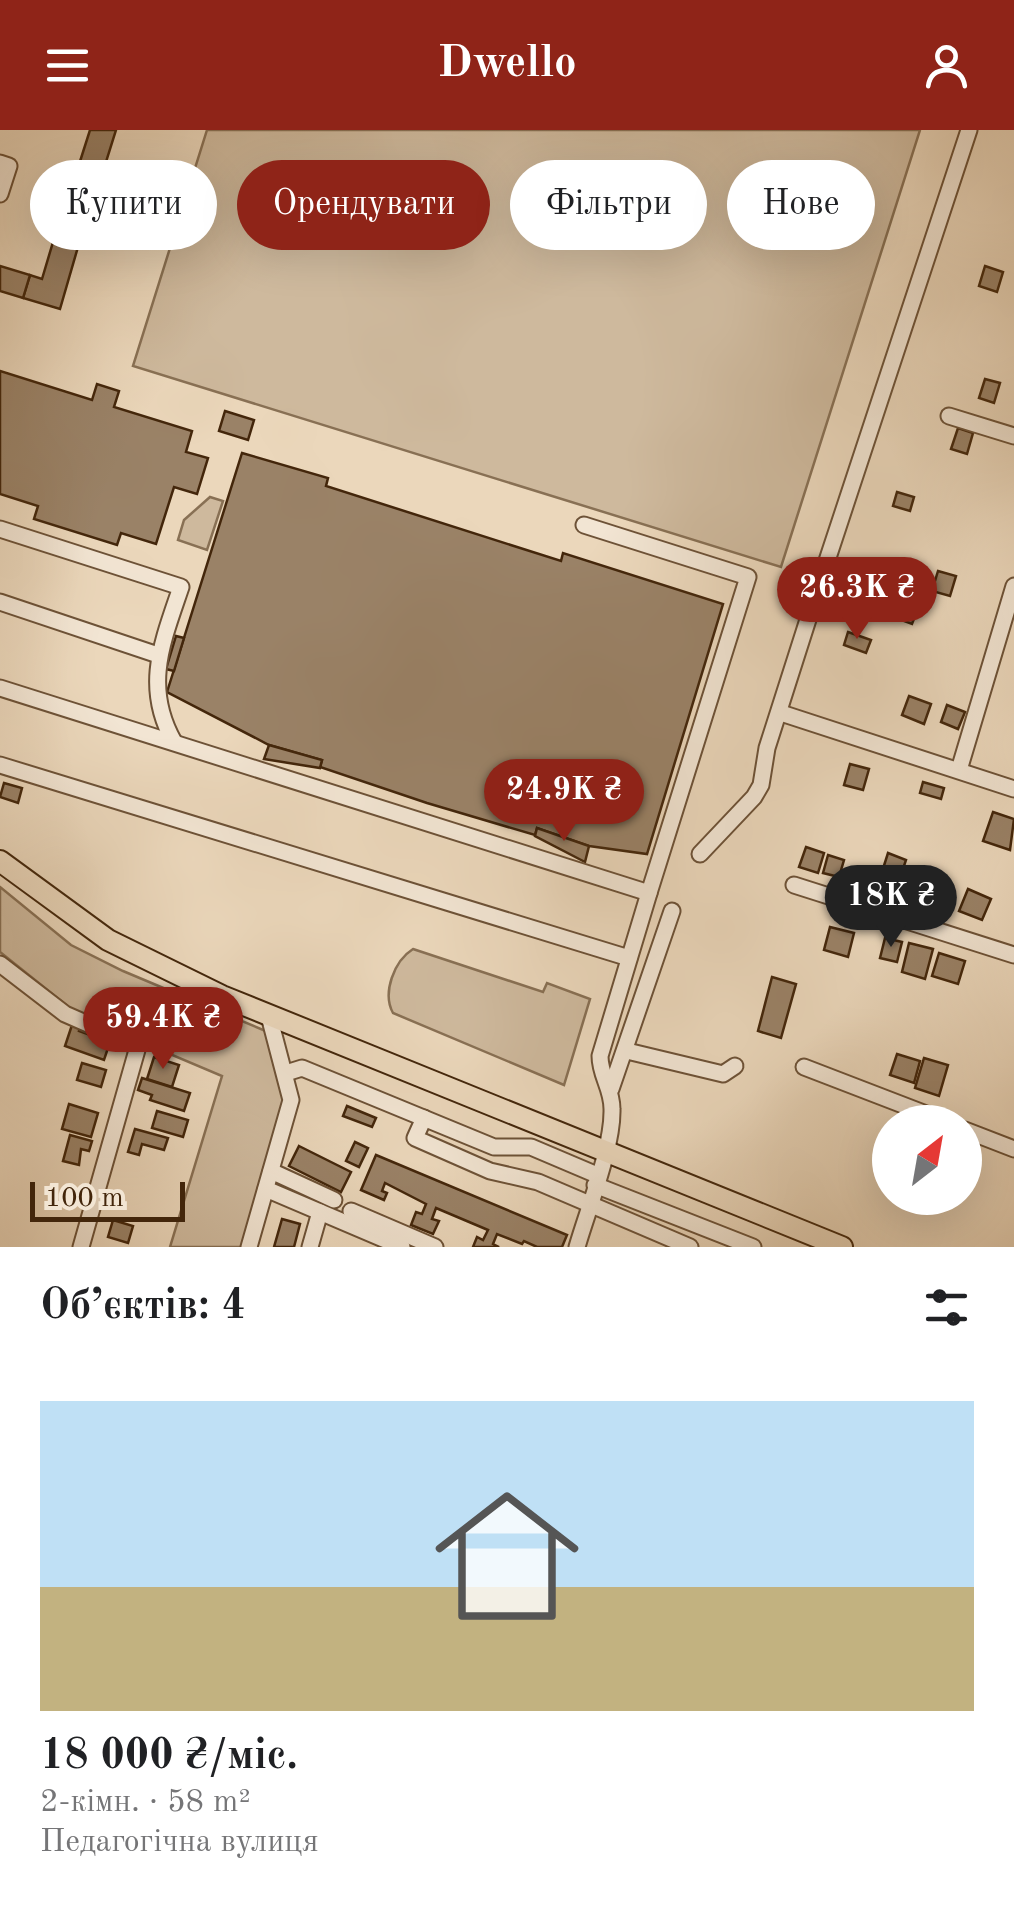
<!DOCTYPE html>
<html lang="uk">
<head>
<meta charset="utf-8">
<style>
  :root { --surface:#fff; --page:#f2f2f2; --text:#202124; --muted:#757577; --accent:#8f2418 }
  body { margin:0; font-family:"Old Standard TT",serif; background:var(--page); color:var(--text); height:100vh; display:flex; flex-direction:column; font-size:38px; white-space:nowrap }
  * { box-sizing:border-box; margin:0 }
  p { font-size:32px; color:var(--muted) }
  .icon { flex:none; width:55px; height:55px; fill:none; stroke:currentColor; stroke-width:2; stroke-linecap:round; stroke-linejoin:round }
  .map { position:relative; height:1117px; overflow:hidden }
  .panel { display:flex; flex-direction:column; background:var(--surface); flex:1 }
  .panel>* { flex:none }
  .top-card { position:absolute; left:30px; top:30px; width:955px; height:90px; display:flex; gap:20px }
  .needle { width:65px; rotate:31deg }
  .tools { position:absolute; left:872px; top:975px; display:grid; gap:20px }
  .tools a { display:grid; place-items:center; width:110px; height:110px; border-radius:50%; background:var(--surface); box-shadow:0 10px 40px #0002; font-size:50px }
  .scale { position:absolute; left:30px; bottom:25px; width:155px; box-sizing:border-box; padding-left:10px; border:5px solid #43260b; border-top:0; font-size:28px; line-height:35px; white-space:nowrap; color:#43260b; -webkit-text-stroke:8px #f2e5d3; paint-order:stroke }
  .price { position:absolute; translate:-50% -85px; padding:0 22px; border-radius:35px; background:var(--accent); color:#fff; font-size:32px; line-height:65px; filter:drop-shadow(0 2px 5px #0008) }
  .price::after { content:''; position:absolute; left:50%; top:60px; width:30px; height:22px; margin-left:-15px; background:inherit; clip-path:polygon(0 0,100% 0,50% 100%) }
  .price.on { background:#222; color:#fff }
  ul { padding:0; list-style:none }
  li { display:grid; align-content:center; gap:20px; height:530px; padding:0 40px }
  li span { display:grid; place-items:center; height:310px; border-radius:0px; color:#555 }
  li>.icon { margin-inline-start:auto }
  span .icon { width:180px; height:180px; fill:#fffc; stroke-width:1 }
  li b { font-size:42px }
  h2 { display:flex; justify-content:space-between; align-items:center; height:120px; padding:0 40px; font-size:42px }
  .chip { padding:0 35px; border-radius:45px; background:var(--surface); box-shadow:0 10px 40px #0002; font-size:35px; line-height:90px }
  .chip.on { background:var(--accent); color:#fff }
  header { display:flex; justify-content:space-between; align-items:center; height:130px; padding:0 40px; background:var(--accent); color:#fff; font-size:45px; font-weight:800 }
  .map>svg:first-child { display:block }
  .green { fill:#ceb99d; stroke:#887054; stroke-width:2.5 }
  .building { fill:#9a8267; stroke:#43260b; stroke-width:2.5 }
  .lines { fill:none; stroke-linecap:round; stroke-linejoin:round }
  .minor-casing { stroke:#6d5237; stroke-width:19 }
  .highway-casing { stroke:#43260b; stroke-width:24 }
  .minor { stroke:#f2e5d3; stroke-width:15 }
  .highway { stroke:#ebd7bb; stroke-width:20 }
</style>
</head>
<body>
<header><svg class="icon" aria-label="menu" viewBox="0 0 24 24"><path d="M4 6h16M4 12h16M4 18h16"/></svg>Dwello<svg class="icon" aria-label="person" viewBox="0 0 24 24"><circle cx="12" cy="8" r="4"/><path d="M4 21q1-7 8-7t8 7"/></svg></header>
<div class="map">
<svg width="1014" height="1117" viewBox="0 0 1014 1117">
  <rect width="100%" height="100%" fill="#ebd7bb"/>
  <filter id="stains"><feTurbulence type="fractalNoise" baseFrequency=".002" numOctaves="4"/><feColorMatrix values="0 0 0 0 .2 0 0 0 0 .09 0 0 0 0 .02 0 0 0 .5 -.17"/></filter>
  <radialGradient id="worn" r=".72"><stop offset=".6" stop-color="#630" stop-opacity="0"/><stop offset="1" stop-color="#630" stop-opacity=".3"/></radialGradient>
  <g class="green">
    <path d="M207 0H920L781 437 133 236Z"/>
    <path d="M210 367 223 371 207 420 178 410 184 390Z"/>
    <path d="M0 757 71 815 123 841 268 902 287 972 245 1117H170L222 946 80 886 0 822Z"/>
    <path d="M413 819 543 862 547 853 590 869 564 955 393 883C382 863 394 831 413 819Z"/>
  </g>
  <g class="building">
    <path d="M90 0H116L100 51 76 44Z"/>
    <path d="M70 55 94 62 80 109 56 102Z"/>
    <path d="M56 102 80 110 60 179 23 168 30 145 42 149Z"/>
    <path d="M0 136 30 145 23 168 0 161Z"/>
    <path d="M985 136 1003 142 997 162 979 156Z"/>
    <path d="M0 241 92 270 97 254 119 261 114 277 192 301 186 322 208 328 197 364 174 357 156 414 121 403 117 415 34 389 38 376 0 364Z"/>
    <path d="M985 249 1000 253 994 273 979 268Z"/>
    <path d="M225 281 254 290 248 310 219 301Z"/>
    <path d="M958 298 973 303 967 324 951 319Z"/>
    <path d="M242 323 328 348 326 356 561 431 563 423 723 474 647 724 589 716 537 698 535 705 427 673 320 637 322 630 269 615 167 562Z"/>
    <path d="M897 362 914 367 910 381 893 376Z"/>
    <path d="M938 441 956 446 950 466 932 461Z"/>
    <path d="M904 467 920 473 912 494 896 488Z"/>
    <path d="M848 502 871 510 866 523 844 515Z"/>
    <path d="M176 506 184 508 174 541 166 539Z"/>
    <path d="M909 566 931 574 924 594 902 585Z"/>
    <path d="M947 575 965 582 958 599 941 592Z"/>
    <path d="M269 615 322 630 320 638 264 629Z"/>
    <path d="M850 634 869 639 863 660 844 655Z"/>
    <path d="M923 652 944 658 941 669 920 663Z"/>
    <path d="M4 653 22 658 18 673 0 667Z"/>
    <path d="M993 682 1014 689 1010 720 983 711Z"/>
    <path d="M537 698 589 716 585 732 535 706Z"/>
    <path d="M806 717 824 723 818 743 799 737Z"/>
    <path d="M888 723 906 730 899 751 881 745Z"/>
    <path d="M828 725 844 730 839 747 823 743Z"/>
    <path d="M968 759 991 769 982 790 959 781Z"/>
    <path d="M830 797 854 803 848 827 824 820Z"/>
    <path d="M885 808 902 812 897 832 880 828Z"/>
    <path d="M909 813 933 819 925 849 902 842Z"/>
    <path d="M939 823 965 831 958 854 932 846Z"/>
    <path d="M772 847 796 854 781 908 758 901Z"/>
    <path d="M72 895 80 898 79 901 110 912 104 930 65 916Z"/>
    <path d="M897 924 920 931 914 953 890 945Z"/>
    <path d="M154 927 179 935 172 957 147 949Z"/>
    <path d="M924 928 948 935 939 966 915 958Z"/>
    <path d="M82 933 106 940 101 957 77 950Z"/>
    <path d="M142 948 190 963 184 981 150 970 152 965 138 960Z"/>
    <path d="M69 974 98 983 91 1007 62 999Z"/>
    <path d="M347 976 376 988 372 997 343 986Z"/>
    <path d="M157 981 188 990 183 1007 152 998Z"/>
    <path d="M135 999 168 1008 164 1020 142 1014 139 1025 128 1022Z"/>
    <path d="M70 1005 92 1011 89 1021 81 1019 79 1035 63 1031Z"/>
    <path d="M355 1012 368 1018 359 1037 346 1031Z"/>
    <path d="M299 1016 351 1042 341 1062 289 1036Z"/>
    <path d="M376 1025 567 1105 562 1117H537L524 1111 522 1114 497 1104 493 1114 499 1117H473L477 1107 483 1110 488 1100 436 1078 432 1089 439 1091 433 1104 411 1095 416 1082 422 1084 426 1074 385 1053 382 1061 387 1063 384 1070 361 1060Z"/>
    <path d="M282 1089 300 1094 294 1117H274Z"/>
    <path d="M113 1090 133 1096 128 1113 108 1107Z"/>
  </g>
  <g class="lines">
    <defs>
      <g id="minor">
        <path d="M0 33 9 36 0 64"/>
        <path d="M949 286 1014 306"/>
        <path d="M584 395 748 447 649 763"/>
        <path d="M0 399 181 457C162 513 143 557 174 612"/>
        <path d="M0 472 158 525"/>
        <path d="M0 558 649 763 600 926C600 946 612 958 612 979 613 1017 588 1079 577 1117"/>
        <path d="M781 583 1014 659"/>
        <path d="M0 635 629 828"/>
        <path d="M959 640 1014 456"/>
        <path d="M700 724 754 667 761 655 767 618 819 455 969 0"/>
        <path d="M794 755 1014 825"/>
        <path d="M0 834 65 884 131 913 137 920 81 1117"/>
        <path d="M627 921 723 944 735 936"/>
        <path d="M804 937 947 992"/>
        <path d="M286 943 302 938 494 1017H531L597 1045"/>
        <path d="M611 959 672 781"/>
        <path d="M424 988 415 1008 490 1041 538 1052 690 1117"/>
        <path d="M965 1000 1014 1019"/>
        <path d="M271 1041 334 1070"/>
        <path d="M595 1055 753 1117"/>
        <path d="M266 1059 402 1117"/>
        <path d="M351 1081 435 1117"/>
        <path d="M249 1117 291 970 269 886"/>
        <path d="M310 1117 320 1082"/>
      </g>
      <path id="highway" d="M0 731 108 810 222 866 842 1117"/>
    </defs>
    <use href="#minor" class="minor-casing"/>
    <use href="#highway" class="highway-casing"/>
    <use href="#minor" class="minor"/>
    <use href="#highway" class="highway"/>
  </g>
  <rect width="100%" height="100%" filter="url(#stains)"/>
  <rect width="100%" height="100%" fill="url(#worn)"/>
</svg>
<div class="tools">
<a><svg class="needle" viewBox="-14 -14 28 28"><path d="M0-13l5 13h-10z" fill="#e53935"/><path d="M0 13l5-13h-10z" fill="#757577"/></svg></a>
</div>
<div class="scale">100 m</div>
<b class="price" style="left:857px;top:512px">26.3K ₴</b>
<b class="price" style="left:564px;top:714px">24.9K ₴</b>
<b class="price on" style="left:891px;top:820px">18K ₴</b>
<b class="price" style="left:163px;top:942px">59.4K ₴</b>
<div class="top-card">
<a class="chip">Купити</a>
<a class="chip on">Орендувати</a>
<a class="chip">Фільтри</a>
<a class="chip">Нове</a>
</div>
</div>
<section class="panel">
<h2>Об’єктів: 4<svg class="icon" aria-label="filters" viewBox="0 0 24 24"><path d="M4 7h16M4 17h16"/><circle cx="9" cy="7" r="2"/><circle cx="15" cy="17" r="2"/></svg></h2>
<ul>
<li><span style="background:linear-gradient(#bfe0f5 60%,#c2b280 0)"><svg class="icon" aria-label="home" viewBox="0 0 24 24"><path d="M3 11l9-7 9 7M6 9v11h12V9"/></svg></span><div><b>18 000 ₴/міс.</b><p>2-кімн. · 58 m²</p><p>Педагогічна вулиця</p></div></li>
</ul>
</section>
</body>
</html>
